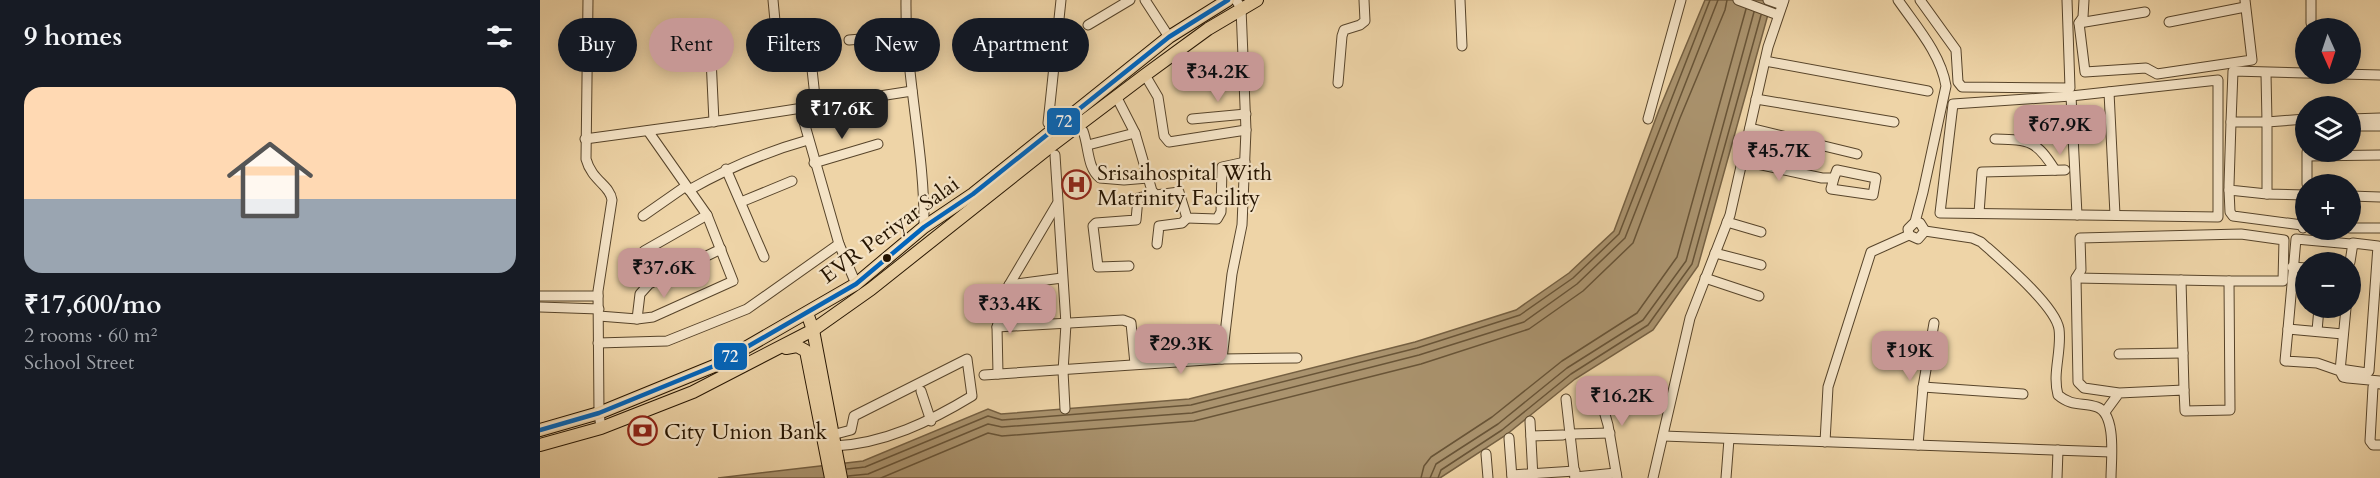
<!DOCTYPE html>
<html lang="en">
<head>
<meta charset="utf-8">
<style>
  :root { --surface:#171b24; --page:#242831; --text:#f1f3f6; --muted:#9ea1a6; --accent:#c59692 }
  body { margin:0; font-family:Cardo,serif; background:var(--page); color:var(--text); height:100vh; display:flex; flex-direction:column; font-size:22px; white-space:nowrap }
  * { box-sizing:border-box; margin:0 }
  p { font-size:20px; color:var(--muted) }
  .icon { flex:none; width:33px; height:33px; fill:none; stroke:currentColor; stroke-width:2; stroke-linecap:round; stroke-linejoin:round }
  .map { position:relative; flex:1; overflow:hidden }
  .side { display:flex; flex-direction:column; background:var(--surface); width:540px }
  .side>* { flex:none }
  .top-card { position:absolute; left:18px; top:18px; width:570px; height:54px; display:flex; gap:12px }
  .needle { width:39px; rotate:177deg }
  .controls { position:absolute; left:1755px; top:18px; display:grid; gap:12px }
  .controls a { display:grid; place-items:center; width:66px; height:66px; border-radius:50%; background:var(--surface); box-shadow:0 3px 15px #0003; font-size:30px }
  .price { position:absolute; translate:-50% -51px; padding:0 14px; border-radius:12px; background:var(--accent); color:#111; font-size:20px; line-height:39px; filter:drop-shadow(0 2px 3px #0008) }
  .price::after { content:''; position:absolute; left:50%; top:36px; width:18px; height:14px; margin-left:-9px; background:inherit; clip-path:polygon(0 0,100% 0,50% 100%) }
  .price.current { background:#222; color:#fff }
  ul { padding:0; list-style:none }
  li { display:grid; align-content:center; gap:12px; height:318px; padding:0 24px }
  li span { display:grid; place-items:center; height:186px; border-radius:18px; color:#555 }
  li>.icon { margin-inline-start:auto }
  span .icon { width:108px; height:108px; fill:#fffc; stroke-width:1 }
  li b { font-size:26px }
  h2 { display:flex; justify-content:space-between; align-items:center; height:72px; padding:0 24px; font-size:26px }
  .tag { padding:0 21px; border-radius:27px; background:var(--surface); box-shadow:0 3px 15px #0003; font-size:21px; line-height:54px }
  .tag.current { background:var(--accent); color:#111 }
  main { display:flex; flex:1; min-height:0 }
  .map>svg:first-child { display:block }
  .water { fill:#aa936e; stroke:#756042; stroke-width:1.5 }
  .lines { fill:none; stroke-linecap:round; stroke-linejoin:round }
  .shore { stroke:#685437; stroke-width:1.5 }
  .minor-casing { stroke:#57442a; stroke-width:11 }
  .major-casing { stroke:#251400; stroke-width:14 }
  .minor { stroke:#f4e3c6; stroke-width:9 }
  .major { stroke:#eed4a7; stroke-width:12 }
  .bus-1-casing { stroke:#f4e3c6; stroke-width:9 }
  .bus-1 { stroke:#0065bd; stroke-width:4.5 }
  .bus-dot { fill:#251400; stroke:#f4e3c6; stroke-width:2 }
  .labels { text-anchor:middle; stroke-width:4.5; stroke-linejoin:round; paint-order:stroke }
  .poi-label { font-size:22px; fill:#251400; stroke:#f4e3c6; text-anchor:start }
  .street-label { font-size:22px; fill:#251400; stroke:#f4e3c6 }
  .line-badge { stroke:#f4e3c6; stroke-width:2 }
  .badge-label { font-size:16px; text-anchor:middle; font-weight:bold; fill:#fff }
</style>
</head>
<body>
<main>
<section class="side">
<h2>9 homes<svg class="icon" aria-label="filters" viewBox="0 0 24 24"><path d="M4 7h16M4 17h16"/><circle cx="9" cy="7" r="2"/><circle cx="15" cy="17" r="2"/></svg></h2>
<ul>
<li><span style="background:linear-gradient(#ffd9b3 60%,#9aa5b1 0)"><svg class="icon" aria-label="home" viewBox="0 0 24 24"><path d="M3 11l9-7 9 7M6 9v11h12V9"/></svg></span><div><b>₹17,600/mo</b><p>2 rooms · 60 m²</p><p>School Street</p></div></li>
</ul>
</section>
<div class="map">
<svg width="1840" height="478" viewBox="0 0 1840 478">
  <rect width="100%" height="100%" fill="#eed4a7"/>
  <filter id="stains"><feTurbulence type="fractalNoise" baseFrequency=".00333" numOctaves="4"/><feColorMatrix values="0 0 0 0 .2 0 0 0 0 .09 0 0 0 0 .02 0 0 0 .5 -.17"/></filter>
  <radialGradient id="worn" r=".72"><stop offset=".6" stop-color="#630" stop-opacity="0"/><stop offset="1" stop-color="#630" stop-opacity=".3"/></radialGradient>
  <path class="water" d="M1165 0H1232L1158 266 1113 330 1035 379 966 435 900 478H178L323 461 448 409 461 414 649 399 875 342 976 310 1029 273 1074 231 1119 110Z"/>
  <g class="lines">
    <g class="shore">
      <path d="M307 469 325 467 448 416 462 420 651 405 877 348 980 315 1033 278 1079 234 1170 0"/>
      <path d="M308 476 328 474 448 424 462 427 652 413 879 355 984 322 1037 284 1085 238 1178 0"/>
      <path d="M341 478 448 433 462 436 654 421 881 364 989 329 1043 291 1093 243 1140 118 1185 10 1187 0"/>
      <path d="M881 478 884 466 891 457 952 417 1022 361 1097 313 1137 257 1206 9"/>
      <path d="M890 478 896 464 958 424 1027 368 1103 320 1146 261 1214 12"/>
      <path d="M898 478 901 470 962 430 1031 374 1108 325 1152 264 1221 15"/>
    </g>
    <defs>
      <g id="minor">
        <path d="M48 0 46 159C52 181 70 185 72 200L58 291 59 413 61 428"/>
        <path d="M233 0 237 42C247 53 260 44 270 51L276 106"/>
        <path d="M366 0C365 76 385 151 384 227"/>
        <path d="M605 0 629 37"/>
        <path d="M920 0 922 46"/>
        <path d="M1198 0 1238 15"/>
        <path d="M1228 0 1242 5"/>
        <path d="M1358 0C1376 26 1401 54 1406 86L1383 192 1375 222 1368 229 1369 235 1378 239 1385 231 1380 223 1375 222"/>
        <path d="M1380 0 1416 50 1418 82 1422 87 1530 88 1527 0"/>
        <path d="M1544 0 1543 17 1539 23 1545 72 1606 68 1617 74 1712 60 1705 0"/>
        <path d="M1629 22 1705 7"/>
        <path d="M1539 23 1605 12"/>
        <path d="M1771 23V0"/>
        <path d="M548 25 590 0"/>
        <path d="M309 40 368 35"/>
        <path d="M171 58 174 122"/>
        <path d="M1225 61 1388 91"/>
        <path d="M1726 74 1727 122H1691L1689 185V190L1727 194"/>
        <path d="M605 75 618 97 624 136 629 142 706 130"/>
        <path d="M1678 80V217L1400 213 1413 104 1531 96Z"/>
        <path d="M798 83 802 36 804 30 820 25 825 21 824 0"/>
        <path d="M1569 92 1575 215"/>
        <path d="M1531 96 1537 215"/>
        <path d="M577 98 595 133 612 191 616 195 639 192 647 218 677 219 681 212 682 167 705 162"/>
        <path d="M1216 99 1354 122"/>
        <path d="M260 108 299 244 316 284"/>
        <path d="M652 119 706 114"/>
        <path d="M1108 119 1141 0"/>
        <path d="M1766 119 1727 122V194L1766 195"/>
        <path d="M1810 119 1840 118"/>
        <path d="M1691 122 1693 71 1840 75"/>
        <path d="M508 123 521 0"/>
        <path d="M1810 126H1840"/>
        <path d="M1210 128 1317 154"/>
        <path d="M543 131C549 147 547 168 560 178L584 180 608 178"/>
        <path d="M45 139 185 120 372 91"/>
        <path d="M1455 139C1490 140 1496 140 1515 170"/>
        <path d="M548 145 595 133"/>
        <path d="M515 155 526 324 523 371 525 409"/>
        <path d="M1768 156 1840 155"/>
        <path d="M1203 161 1282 178H1294L1297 170 1336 178 1333 195 1291 189 1294 178"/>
        <path d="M274 163 338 144"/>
        <path d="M186 169 224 257"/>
        <path d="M1767 184V152"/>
        <path d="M149 190C188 168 225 152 268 140"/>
        <path d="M1689 190 1690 212 1693 216 1762 225"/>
        <path d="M1762 195 1763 228"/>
        <path d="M1810 196 1840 197"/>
        <path d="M201 202 252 181"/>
        <path d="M1439 213 1442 172 1525 170"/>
        <path d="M103 216 146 186"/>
        <path d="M1187 222 1221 232"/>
        <path d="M1810 228H1840"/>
        <path d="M1385 231 1432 238 1441 242C1460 259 1515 305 1519 329 1522 351 1512 373 1518 395 1532 407 1543 402 1557 407 1577 414 1571 461 1571 478"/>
        <path d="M617 244 619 226 642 223 647 218"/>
        <path d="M104 251 167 215"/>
        <path d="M1175 253 1221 265"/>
        <path d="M589 266 558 267 553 226 556 223 596 220 598 198 614 194"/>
        <path d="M1752 267 1766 268"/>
        <path d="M1165 278 1219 296"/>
        <path d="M1536 278 1689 281"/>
        <path d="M1641 280 1644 390"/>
        <path d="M469 285 522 278"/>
        <path d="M0 296H58"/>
        <path d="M0 307 59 309"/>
        <path d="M59 316 97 319 113 317 193 281 167 215 108 131"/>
        <path d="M97 319 100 294 109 284 181 249"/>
        <path d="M457 327 583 320 591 323 595 364"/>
        <path d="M1748 329 1745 361 1777 363 1800 371 1803 377 1808 378 1840 381"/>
        <path d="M1777 331 1779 308"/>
        <path d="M1803 334 1748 329 1756 239 1811 244"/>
        <path d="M58 343 127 341 207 309 299 244"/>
        <path d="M1579 354 1643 353"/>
        <path d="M682 359 692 274 702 225 706 130 701 8 696 0"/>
        <path d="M1800 369 1827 373 1829 371 1838 246 1813 243 1810 262"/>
        <path d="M1800 371 1806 308"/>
        <path d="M458 374 457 327 469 285 517 204"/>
        <path d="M444 375 682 359 757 358"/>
        <path d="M1056 383 1068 425 1077 478"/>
        <path d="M1840 384 1836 383 1833 387 1830 441 1833 445H1840"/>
        <path d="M1383 387 1483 394"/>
        <path d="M381 391 391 421"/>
        <path d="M1026 399 1035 478"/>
        <path d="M1565 412 1579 393 1644 390 1645 411 1690 410 1689 281H1743L1744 240 1701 234 1540 238 1541 270 1536 278 1538 382 1544 388 1579 393"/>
        <path d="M990 421 993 478"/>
        <path d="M1031 434 1070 433"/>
        <path d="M292 435 311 430 314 416 427 359 432 396C391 421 344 444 294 446"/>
        <path d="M991 436 1023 435"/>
        <path d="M1123 436 1571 452"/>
        <path d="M969 438 972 478"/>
        <path d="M1285 442 1288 387 1331 252 1369 235"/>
        <path d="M1378 445 1383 387 1394 323"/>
        <path d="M946 454 948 478"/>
        <path d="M972 475 1035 471"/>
        <path d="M1035 477 1076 473"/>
        <path d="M1113 478 1150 318 1190 215 1228 47 1244 0"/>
        <path d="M1186 478 1189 439"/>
        <path d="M1517 478 1518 450"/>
      </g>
      <g id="major">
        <path d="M267 313 273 330 301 478"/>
        <path d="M246 348 257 346 266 351 291 478"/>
        <path d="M0 430 59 413 174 366 316 284 384 227 433 194 629 37 688 0"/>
        <path d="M0 445 61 428 153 392 273 330 331 289 511 146 605 75 668 29 717 0"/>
      </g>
    </defs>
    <use href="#minor" class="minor-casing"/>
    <use href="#major" class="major-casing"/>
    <use href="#minor" class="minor"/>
    <use href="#major" class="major"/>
    <defs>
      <path id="bus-1" d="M0 430 59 413 174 366 316 284 384 227 433 194 629 37 688 0"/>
    </defs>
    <use href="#bus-1" class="bus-1-casing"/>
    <use href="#bus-1" class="bus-1"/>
  </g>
  <defs>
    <symbol id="hospital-ring" viewBox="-11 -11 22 22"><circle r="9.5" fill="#f4e3c6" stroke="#8f2418" stroke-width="1.5"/><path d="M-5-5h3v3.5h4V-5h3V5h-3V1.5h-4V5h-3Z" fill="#8f2418"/></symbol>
    <symbol id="bank-ring" viewBox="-11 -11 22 22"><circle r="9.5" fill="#f4e3c6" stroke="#8f2418" stroke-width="1.5"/><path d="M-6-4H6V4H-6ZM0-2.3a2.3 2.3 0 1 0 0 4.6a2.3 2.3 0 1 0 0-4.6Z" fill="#8f2418"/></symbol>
  </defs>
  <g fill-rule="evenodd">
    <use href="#hospital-ring" x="520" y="168" width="33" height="33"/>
    <use href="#bank-ring" x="86" y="414" width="33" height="33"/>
  </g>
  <circle class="bus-dot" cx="347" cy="258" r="5"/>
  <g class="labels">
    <g class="poi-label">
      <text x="557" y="180">Srisaihospital With<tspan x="557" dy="25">Matrinity Facility</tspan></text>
      <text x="124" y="439">City Union Bank</text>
    </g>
    <g class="street-label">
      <text transform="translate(349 229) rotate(-36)" y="8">EVR Periyar Salai</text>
    </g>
  </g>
  <g class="line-badge">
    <rect x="506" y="107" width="35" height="29" rx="6" fill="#0065bd"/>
    <rect x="173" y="342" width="35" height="29" rx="6" fill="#0065bd"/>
  </g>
  <g class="badge-label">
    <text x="524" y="127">72</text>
    <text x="190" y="362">72</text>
  </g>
  <rect width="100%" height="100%" filter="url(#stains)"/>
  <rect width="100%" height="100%" fill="url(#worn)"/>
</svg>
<div class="controls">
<a><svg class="needle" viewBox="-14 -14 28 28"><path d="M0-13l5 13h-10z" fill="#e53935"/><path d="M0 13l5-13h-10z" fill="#9ea1a6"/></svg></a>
<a><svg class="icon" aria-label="layers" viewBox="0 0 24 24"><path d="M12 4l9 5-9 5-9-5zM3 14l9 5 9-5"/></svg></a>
<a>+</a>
<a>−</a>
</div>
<b class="price" style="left:678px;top:103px">₹34.2K</b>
<b class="price current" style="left:302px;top:140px">₹17.6K</b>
<b class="price" style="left:1520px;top:156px">₹67.9K</b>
<b class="price" style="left:1239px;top:182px">₹45.7K</b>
<b class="price" style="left:124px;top:299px">₹37.6K</b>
<b class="price" style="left:470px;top:335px">₹33.4K</b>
<b class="price" style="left:641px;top:375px">₹29.3K</b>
<b class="price" style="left:1370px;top:382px">₹19K</b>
<b class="price" style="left:1082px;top:427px">₹16.2K</b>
<div class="top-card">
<a class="tag">Buy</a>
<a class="tag current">Rent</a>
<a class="tag">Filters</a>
<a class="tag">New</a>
<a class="tag">Apartment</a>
</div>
</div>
</main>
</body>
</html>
